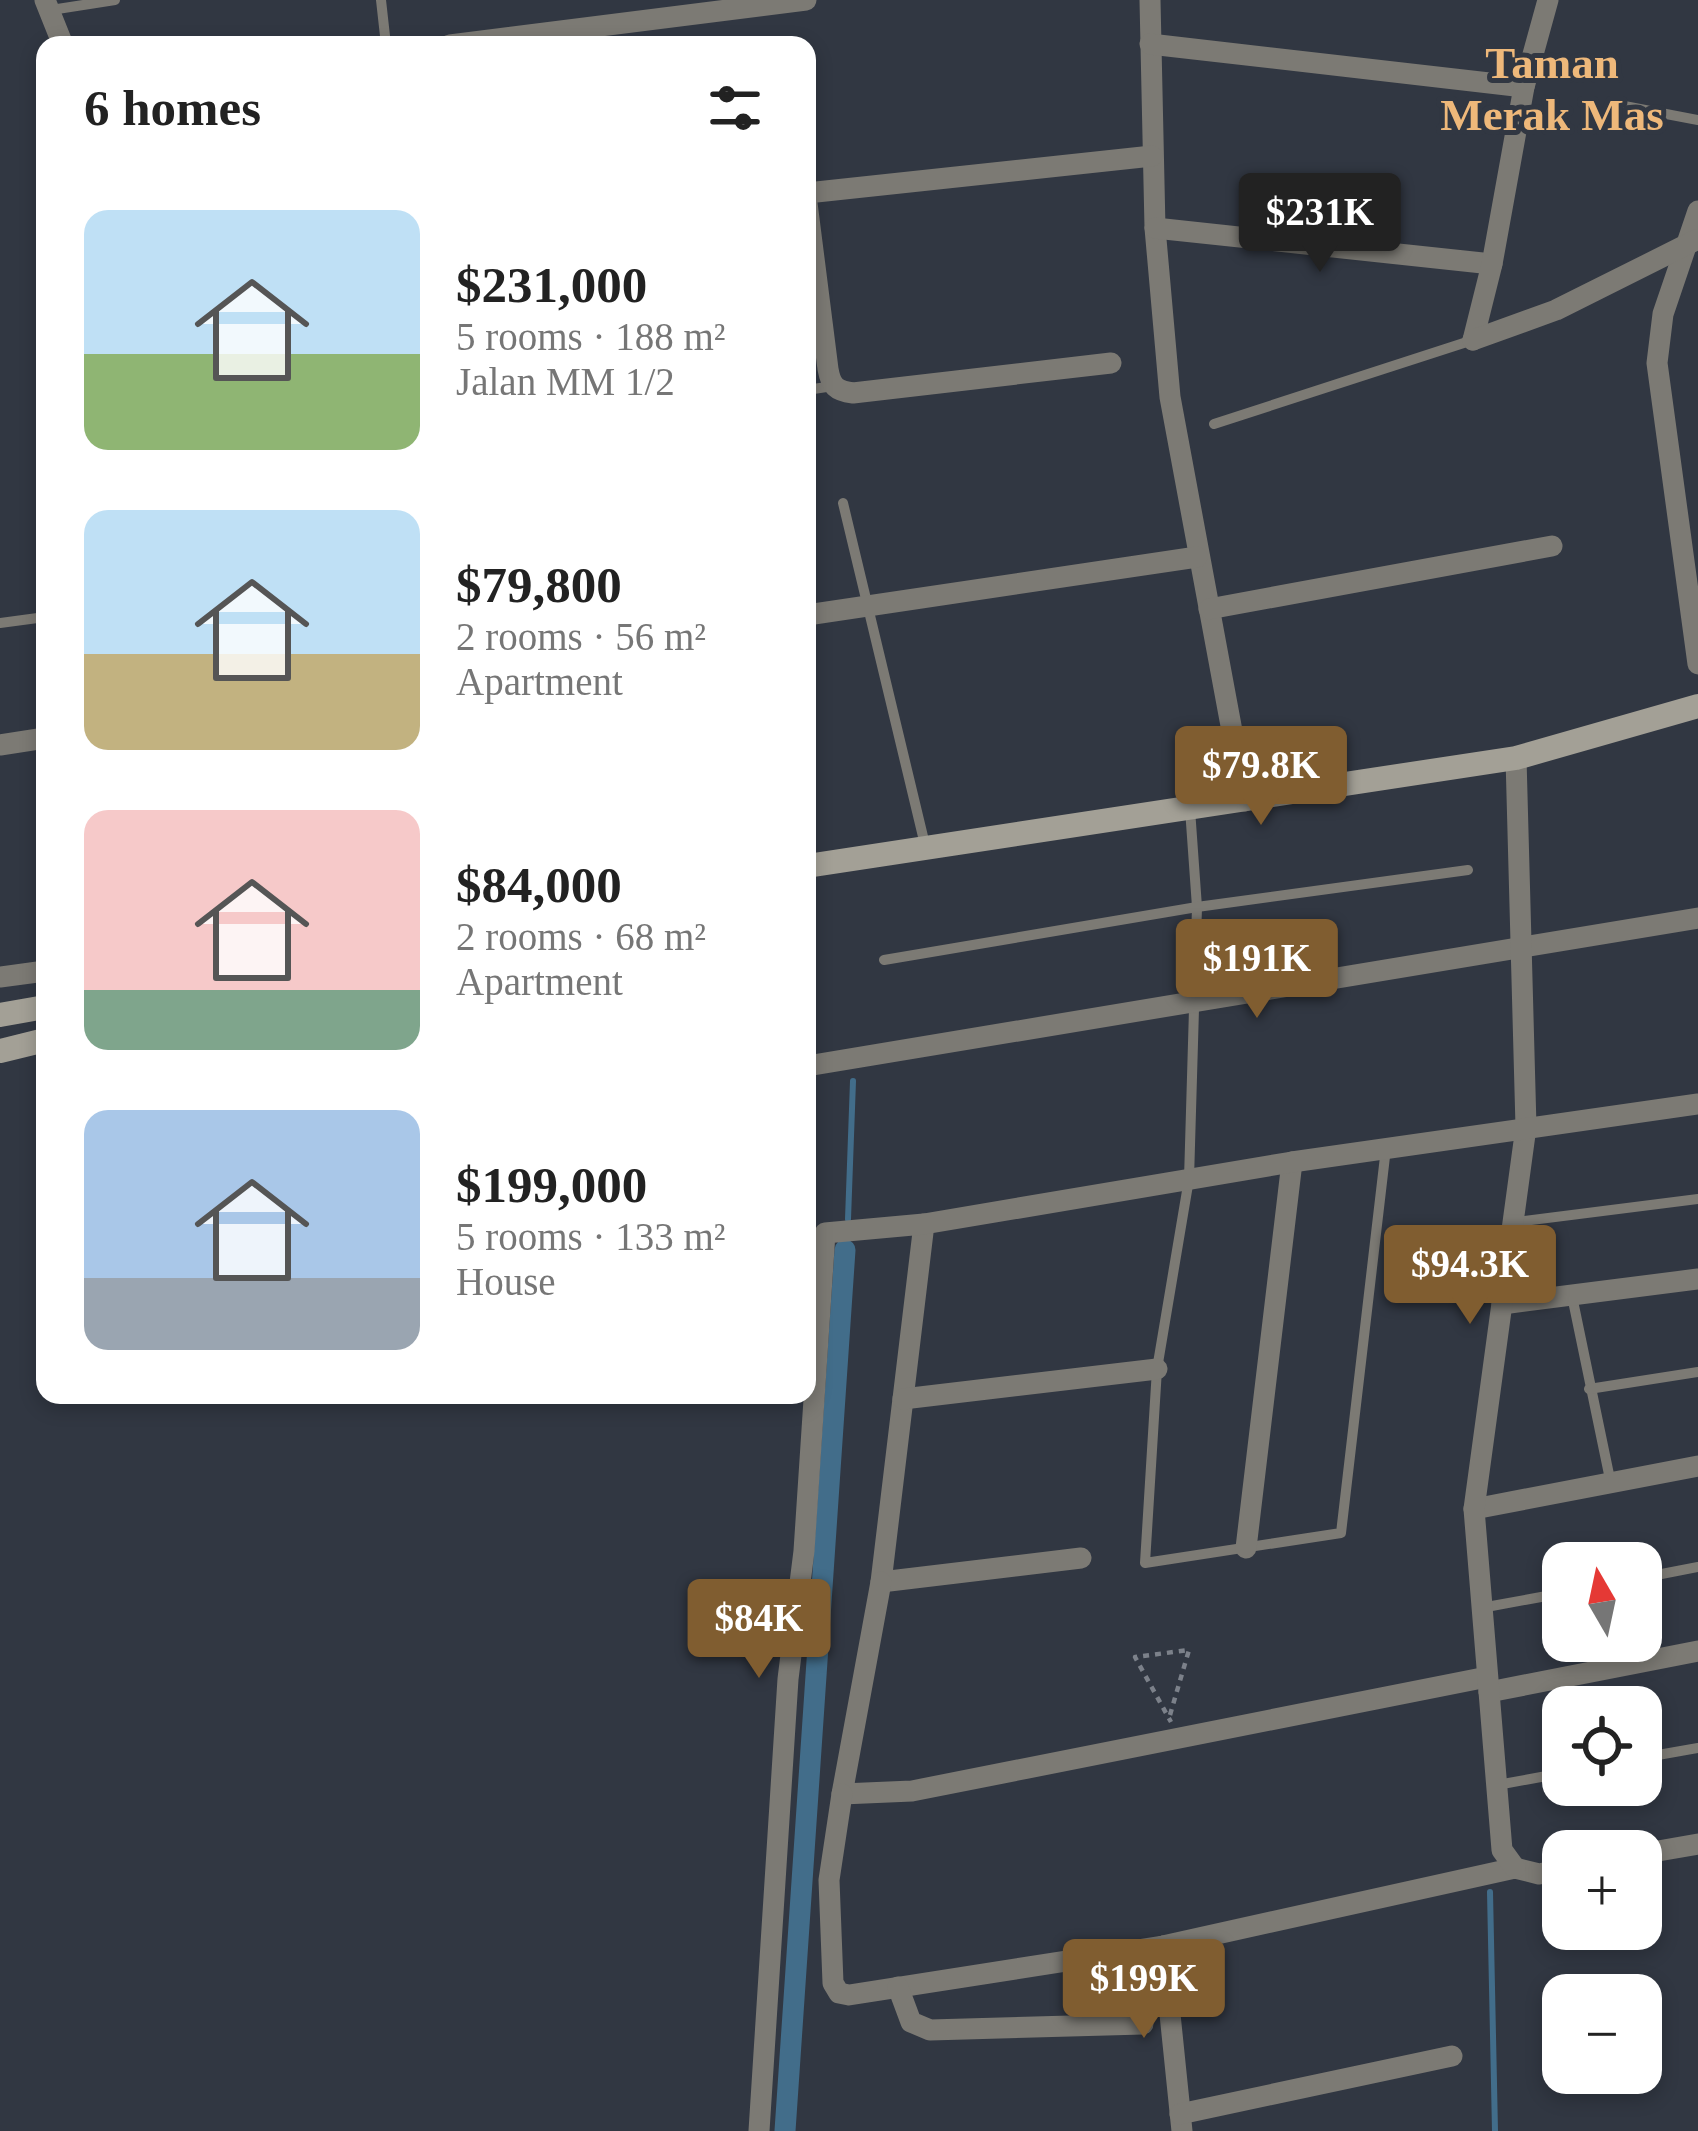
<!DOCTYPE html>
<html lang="en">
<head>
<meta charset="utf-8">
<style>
  :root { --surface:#fff; --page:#f2f2f2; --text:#222; --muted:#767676; --accent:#805d30 }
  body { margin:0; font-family:Georgia,serif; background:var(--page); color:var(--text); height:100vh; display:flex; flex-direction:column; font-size:45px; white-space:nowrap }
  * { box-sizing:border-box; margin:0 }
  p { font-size:39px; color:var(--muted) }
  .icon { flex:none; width:66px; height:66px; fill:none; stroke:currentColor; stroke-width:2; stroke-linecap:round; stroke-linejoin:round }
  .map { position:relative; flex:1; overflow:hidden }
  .side { position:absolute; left:36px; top:36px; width:780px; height:1368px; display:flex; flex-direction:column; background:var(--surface); border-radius:24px; box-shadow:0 6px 18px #0003 }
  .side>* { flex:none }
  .needle { width:78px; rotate:351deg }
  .fabs { position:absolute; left:1542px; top:1542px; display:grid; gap:24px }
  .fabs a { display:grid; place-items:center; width:120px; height:120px; border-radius:24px; background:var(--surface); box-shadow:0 6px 18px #0003; font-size:60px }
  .price { position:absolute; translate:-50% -102px; padding:0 27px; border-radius:12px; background:var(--accent); color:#fff; font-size:39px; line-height:78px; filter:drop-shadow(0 3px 6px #0008) }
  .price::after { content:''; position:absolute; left:50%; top:72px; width:36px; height:27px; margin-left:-18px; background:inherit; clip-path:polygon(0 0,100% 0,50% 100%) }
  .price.active { background:#222; color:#fff }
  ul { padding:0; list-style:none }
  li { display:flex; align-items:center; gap:36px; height:300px; padding:0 48px }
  li span { display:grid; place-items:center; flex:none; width:336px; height:240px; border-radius:24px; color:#555 }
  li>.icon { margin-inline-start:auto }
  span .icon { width:144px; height:144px; fill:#fffc; stroke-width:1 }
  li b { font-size:51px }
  h2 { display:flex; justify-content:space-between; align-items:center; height:144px; padding:0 48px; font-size:51px }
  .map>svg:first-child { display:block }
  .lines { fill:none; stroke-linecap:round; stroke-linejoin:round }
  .stream { stroke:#426d8a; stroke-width:6 }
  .canal { stroke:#426d8a; stroke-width:21 }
  .path { stroke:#7c818a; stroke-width:4.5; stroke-dasharray:6 6; stroke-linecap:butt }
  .lane { stroke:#7c7a74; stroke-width:10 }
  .street { stroke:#7c7a74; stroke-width:21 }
  .secondary { stroke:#a3a096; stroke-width:24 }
  .labels { text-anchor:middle; stroke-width:10; stroke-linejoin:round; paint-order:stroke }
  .neighbourhood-label { font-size:45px; font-weight:bold; fill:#eeb87a; stroke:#313742 }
</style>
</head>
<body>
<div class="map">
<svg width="1698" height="2131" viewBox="0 0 1698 2131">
  <rect width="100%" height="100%" fill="#313742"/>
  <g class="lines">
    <g class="stream">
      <path d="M848 1219 853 1081"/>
      <path d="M1490 1892 1495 2131"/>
    </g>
    <path class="canal" d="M785 2131 845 1250"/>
    <path class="path" d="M1170 1715 1189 1650 1135 1657 1171 1722"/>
    <g class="lane">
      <path d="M381 0 386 45"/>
      <path d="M51 10 115 0"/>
      <path d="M1614 104 1698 120"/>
      <path d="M807 390 833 386"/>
      <path d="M1214 424 1473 340"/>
      <path d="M843 503 926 849"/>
      <path d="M0 623 45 617"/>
      <path d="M1190 809 1197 907 1189 1179 1157 1369 1145 1563 1341 1533 1386 1148"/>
      <path d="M884 960 1197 907 1468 870"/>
      <path d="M1516 1222 1698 1199"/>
      <path d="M1572 1296 1611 1484"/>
      <path d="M1589 1389 1698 1372"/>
      <path d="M1641 1578 1698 1567"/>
      <path d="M1481 1608 1563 1593"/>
      <path d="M1641 1758 1698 1748"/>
      <path d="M1497 1785 1563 1773"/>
    </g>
    <g class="street">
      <path d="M45 0 63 45"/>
      <path d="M1150 0 1155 228 1170 397 1245 801"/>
      <path d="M1150 44 1524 87"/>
      <path d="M450 45 806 0"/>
      <path d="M807 193 1152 156"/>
      <path d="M807 203 828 369C831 386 836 391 853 393L1111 363"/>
      <path d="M1698 211 1663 314 1657 363 1698 664"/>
      <path d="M1155 228 1492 264"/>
      <path d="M1473 340 1492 264 1524 87 1548 0"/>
      <path d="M1473 340 1556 310 1696 240"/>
      <path d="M1209 609 1552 546"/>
      <path d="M807 615 1197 557"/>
      <path d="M0 745 45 738"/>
      <path d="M0 977 45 971"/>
      <path d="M807 1066 1698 918"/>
      <path d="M924 1224 881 1582 1081 1558"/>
      <path d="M1502 1304 1698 1279"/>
      <path d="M903 1399 1157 1369"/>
      <path d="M1474 1509 1698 1466"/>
      <path d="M1246 1548 1292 1162"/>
      <path d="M881 1582 842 1794 912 1791 1487 1677"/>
      <path d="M1489 1692 1698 1651"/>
      <path d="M842 1794 829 1880 833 1983 839 1993 849 1995 1163 1946 1515 1868 1539 1874 1563 1869"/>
      <path d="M1641 1854 1698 1844"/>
      <path d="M1515 1868 1502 1850 1474 1509 1526 1127 1516 758"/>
      <path d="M1163 1946 1182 2131"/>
      <path d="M898 1987 911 2022 930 2030 1143 2024"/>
      <path d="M1180 2114 1452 2056"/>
      <path d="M759 2131 788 1679 804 1551 825 1233 924 1224 1292 1162 1698 1104"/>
    </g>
    <g class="secondary">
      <path d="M807 866 1516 758 1698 706"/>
      <path d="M0 1015 45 1007"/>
      <path d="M0 1051 45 1040"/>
    </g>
  </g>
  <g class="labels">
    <g class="neighbourhood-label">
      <text x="1552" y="78">Taman<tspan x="1552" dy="52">Merak Mas</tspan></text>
    </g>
  </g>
</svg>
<div class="fabs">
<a><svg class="needle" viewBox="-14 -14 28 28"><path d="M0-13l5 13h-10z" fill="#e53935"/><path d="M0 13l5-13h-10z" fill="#767676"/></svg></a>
<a><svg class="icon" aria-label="locate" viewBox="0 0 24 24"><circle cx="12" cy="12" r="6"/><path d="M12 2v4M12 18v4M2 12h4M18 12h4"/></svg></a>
<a>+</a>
<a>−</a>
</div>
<b class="price active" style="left:1320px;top:275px">$231K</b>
<b class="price" style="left:1261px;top:828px">$79.8K</b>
<b class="price" style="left:1257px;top:1021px">$191K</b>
<b class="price" style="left:1470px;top:1327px">$94.3K</b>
<b class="price" style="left:759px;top:1681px">$84K</b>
<b class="price" style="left:1144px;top:2041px">$199K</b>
<section class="side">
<h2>6 homes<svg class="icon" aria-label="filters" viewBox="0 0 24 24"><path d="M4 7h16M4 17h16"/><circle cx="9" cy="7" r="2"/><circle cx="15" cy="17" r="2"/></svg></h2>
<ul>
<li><span style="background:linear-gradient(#bfe0f5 60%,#8fb573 0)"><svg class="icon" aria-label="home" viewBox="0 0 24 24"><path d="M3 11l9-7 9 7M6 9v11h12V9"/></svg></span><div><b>$231,000</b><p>5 rooms · 188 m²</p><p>Jalan MM 1/2</p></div></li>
<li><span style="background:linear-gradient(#bfe0f5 60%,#c2b280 0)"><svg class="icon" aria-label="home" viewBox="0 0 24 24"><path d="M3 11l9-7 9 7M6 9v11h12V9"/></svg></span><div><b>$79,800</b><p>2 rooms · 56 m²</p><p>Apartment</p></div></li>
<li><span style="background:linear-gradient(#f6c9c9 75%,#7fa58c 0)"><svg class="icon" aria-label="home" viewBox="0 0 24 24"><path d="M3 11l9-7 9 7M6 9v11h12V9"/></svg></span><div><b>$84,000</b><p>2 rooms · 68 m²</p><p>Apartment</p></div></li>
<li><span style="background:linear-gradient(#a9c7e8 70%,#9aa5b1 0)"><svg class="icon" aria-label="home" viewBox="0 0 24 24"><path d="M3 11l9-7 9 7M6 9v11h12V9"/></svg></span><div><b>$199,000</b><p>5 rooms · 133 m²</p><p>House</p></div></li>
</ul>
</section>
</div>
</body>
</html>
